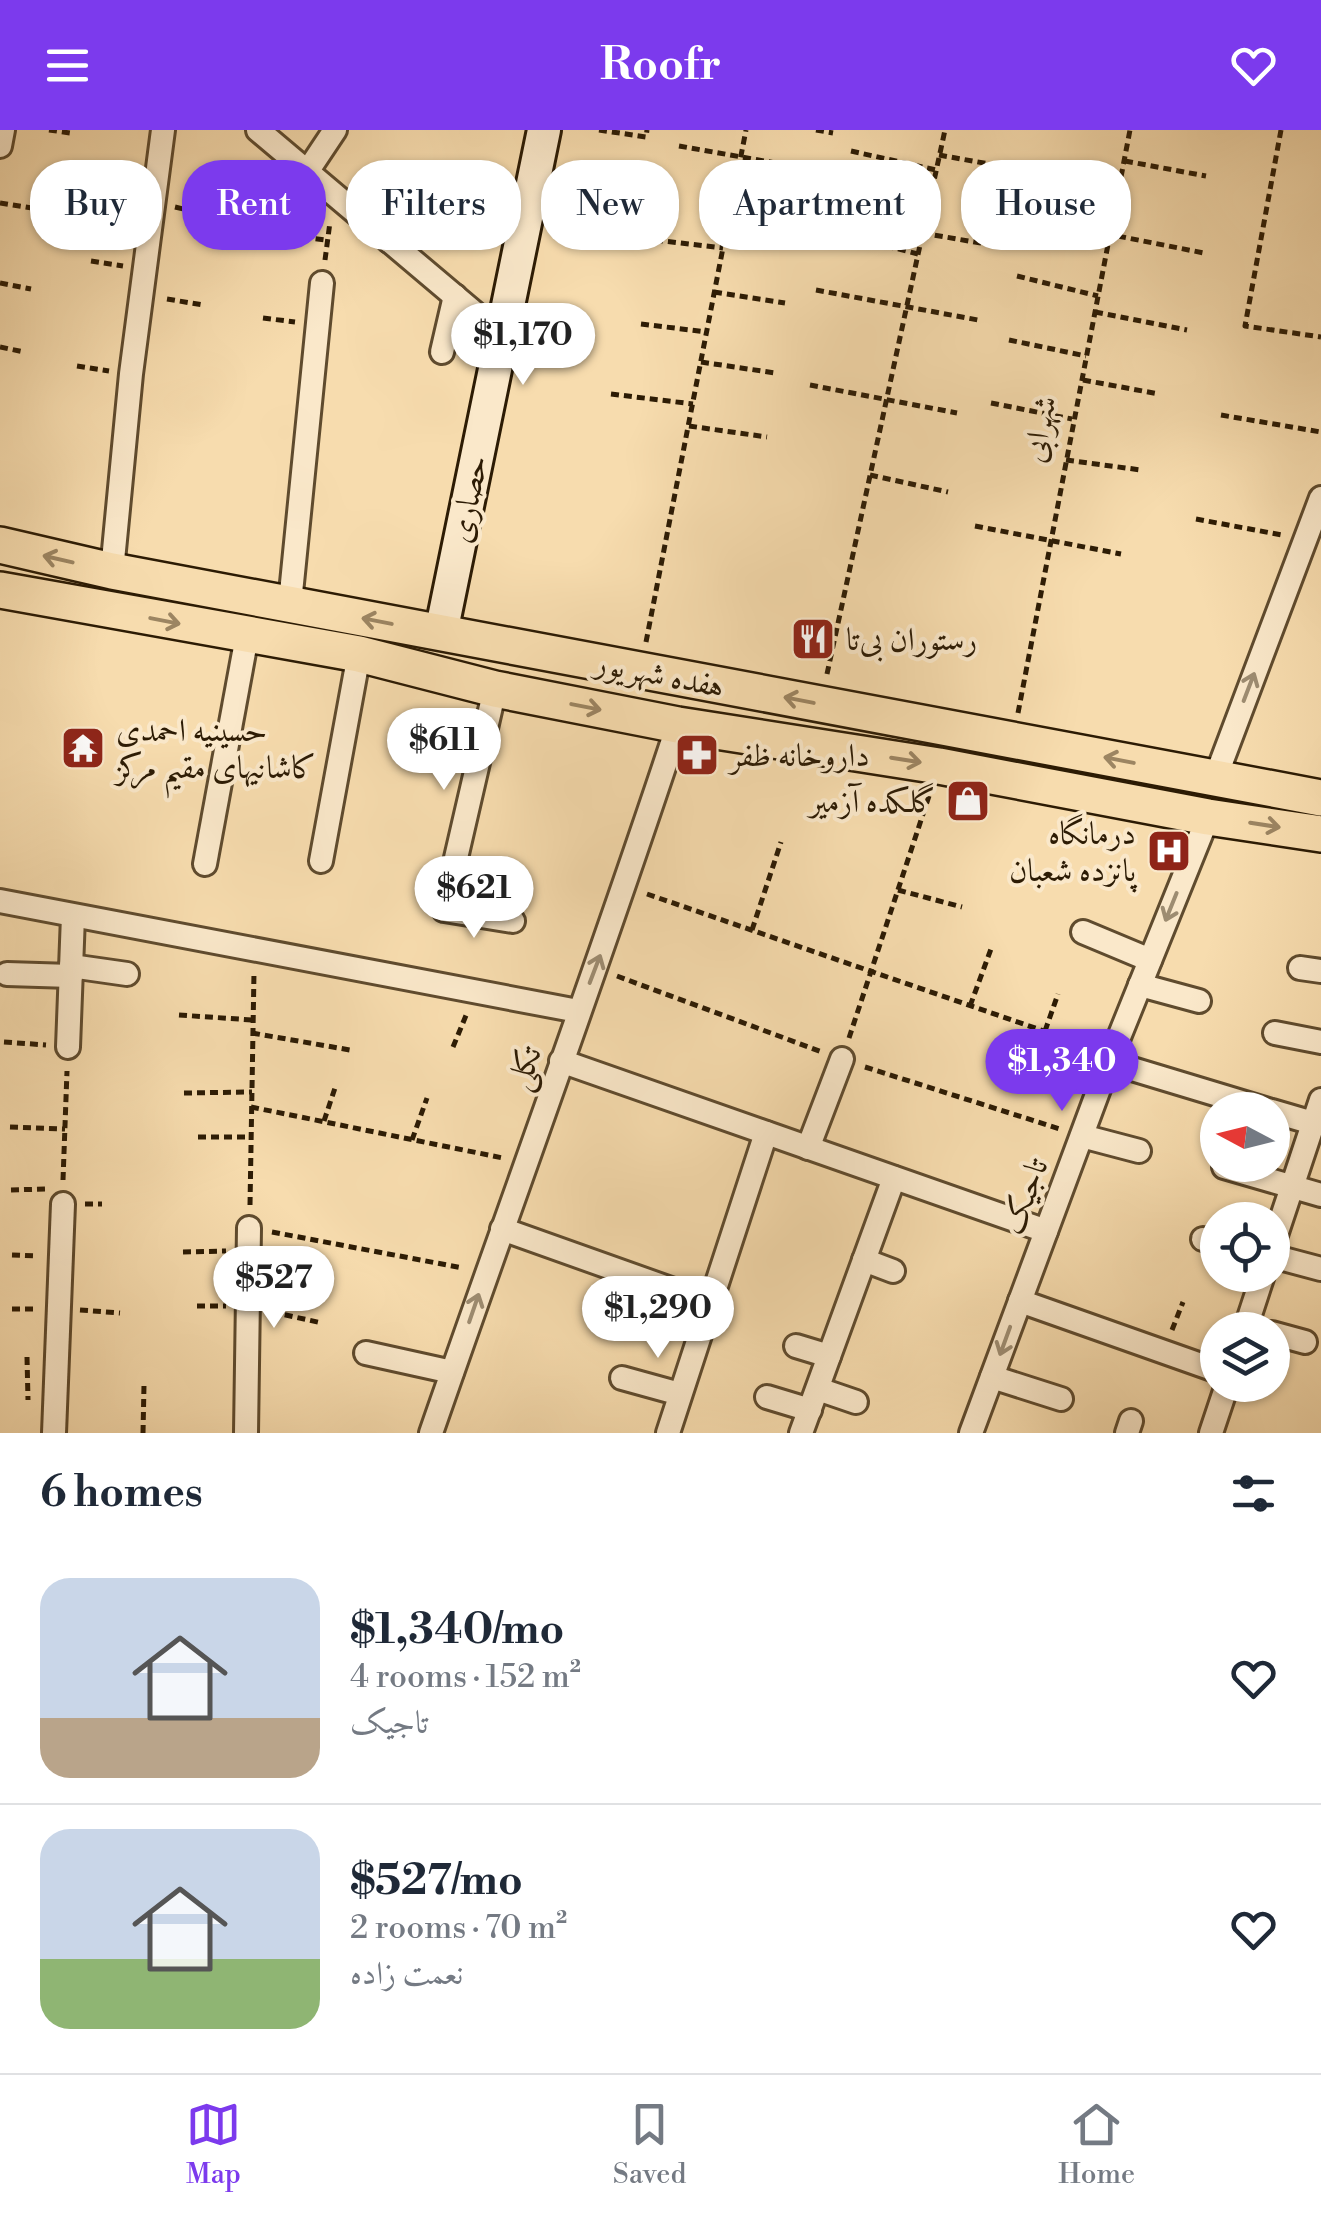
<!DOCTYPE html>
<html lang="en">
<head>
<meta charset="utf-8">
<style>
  :root { --surface:#fff; --page:#f2f2f3; --text:#1f2937; --muted:#747a83; --line:#e0e1e3; --accent:#7c3aed }
  body { margin:0; font-family:"Libre Bodoni",Amiri,serif; background:var(--page); color:var(--text); height:100vh; display:flex; flex-direction:column; font-size:38px; white-space:nowrap }
  * { box-sizing:border-box; margin:0 }
  p { font-size:32px; color:var(--muted) }
  .icon { flex:none; width:55px; height:55px; fill:none; stroke:currentColor; stroke-width:2; stroke-linecap:round; stroke-linejoin:round }
  .map { position:relative; height:1303px; overflow:hidden }
  .panel { display:flex; flex-direction:column; background:var(--surface); flex:1 }
  .panel>* { flex:none }
  .guide { position:absolute; left:30px; top:30px; width:1262px; height:90px; display:flex; gap:20px }
  .needle { width:65px; rotate:277deg }
  .controls { position:absolute; left:1200px; top:962px; display:grid; gap:20px }
  .controls a { display:grid; place-items:center; width:90px; height:90px; border-radius:50%; background:var(--surface); box-shadow:0 2px 8px #0004; font-size:50px }
  .price { position:absolute; translate:-50% -85px; padding:0 22px; border-radius:35px; background:#fff; color:#222; font-size:32px; line-height:65px; filter:drop-shadow(0 2px 5px #0008) }
  .price::after { content:''; position:absolute; left:50%; top:60px; width:30px; height:22px; margin-left:-15px; background:inherit; clip-path:polygon(0 0,100% 0,50% 100%) }
  .price.on { background:var(--accent); color:#fff }
  ul { padding:0; list-style:none }
  li { display:flex; align-items:center; gap:30px; height:250px; padding:0 40px }
  li+li { border-top:2px solid var(--line) }
  li span { display:grid; place-items:center; flex:none; width:280px; height:200px; border-radius:30px; color:#555 }
  li>.icon { margin-inline-start:auto }
  span .icon { width:120px; height:120px; fill:#fffc; stroke-width:1 }
  li b { font-size:42px }
  h2 { display:flex; justify-content:space-between; align-items:center; height:120px; padding:0 40px; font-size:42px }
  .tag { padding:0 35px; border-radius:40px; background:var(--surface); box-shadow:0 2px 8px #0004; font-size:35px; line-height:90px }
  .tag.on { background:var(--accent); color:#fff }
  header { display:flex; justify-content:space-between; align-items:center; height:130px; padding:0 40px; background:var(--accent); color:#fff; font-size:45px; font-weight:600 }
  .tabs { display:flex; justify-content:space-around; align-items:center; height:140px; border-top:2px solid var(--line); background:var(--surface); font-size:28px; color:var(--muted) }
  .tabs a { display:grid; justify-items:center; gap:5px }
  .tabs .on { color:var(--accent) }
  .map>svg:first-child { display:block }
  .lines { fill:none; stroke-linecap:round; stroke-linejoin:round }
  .minor-casing { stroke:#5f4b2e; stroke-width:28 }
  .secondary-casing { stroke:#2c1b04; stroke-width:38 }
  .primary-casing { stroke:#2c1b04; stroke-width:40 }
  .path { stroke:#2c1b04; stroke-width:5; stroke-dasharray:8 5; stroke-linecap:butt }
  .minor { stroke:#fae8ca; stroke-width:22 }
  .secondary { stroke:#fae8ca; stroke-width:32 }
  .primary { stroke:#f7dcae; stroke-width:35 }
  .oneway { stroke:#9c8562 }
  .oneway2 { stroke:#9d8c71 }
  .labels { text-anchor:middle; stroke-width:8; stroke-linejoin:round; paint-order:stroke }
  .street-label { font-size:32px; fill:#2c1b04; stroke:#fae8ca }
  .poi-label { font-size:32px; fill:#2c1b04; stroke:#fae8ca; text-anchor:start }
</style>
</head>
<body>
<header><svg class="icon" aria-label="menu" viewBox="0 0 24 24"><path d="M4 6h16M4 12h16M4 18h16"/></svg>Roofr<svg class="icon" aria-label="heart" viewBox="0 0 24 24"><path d="M12 20l-8-8c-3-5 5-10 8-4 3-6 11-1 8 4z"/></svg></header>
<div class="map">
<svg width="1321" height="1303" viewBox="0 0 1321 1303">
  <rect width="100%" height="100%" fill="#f7dcae"/>
  <filter id="stains"><feTurbulence type="fractalNoise" baseFrequency=".002" numOctaves="4"/><feColorMatrix values="0 0 0 0 .2 0 0 0 0 .09 0 0 0 0 .02 0 0 0 .5 -.17"/></filter>
  <radialGradient id="worn" r=".72"><stop offset=".6" stop-color="#630" stop-opacity="0"/><stop offset="1" stop-color="#630" stop-opacity=".3"/></radialGradient>
  <g class="lines">
    <defs>
      <g id="minor">
        <path d="M258 0 502 206"/>
        <path d="M0 16 3 0"/>
        <path d="M307 42 335 0"/>
        <path d="M389 111 411 51"/>
        <path d="M442 222 455 166"/>
        <path d="M112 441 131 244 163 0"/>
        <path d="M290 473 322 153"/>
        <path d="M495 559 444 780 513 791"/>
        <path d="M1215 649 1321 368"/>
        <path d="M321 731 359 524"/>
        <path d="M205 734 247 506"/>
        <path d="M0 771 578 881"/>
        <path d="M1083 802 1150 830"/>
        <path d="M71 836 127 844"/>
        <path d="M1300 838 1321 841"/>
        <path d="M7 844 71 846"/>
        <path d="M1140 855 1199 871"/>
        <path d="M1275 903 1321 912"/>
        <path d="M68 917 73 786"/>
        <path d="M561 931 1046 1101"/>
        <path d="M1109 932 1268 980"/>
        <path d="M1272 981 1313 993"/>
        <path d="M1082 1006 1139 1021"/>
        <path d="M808 1018 842 929"/>
        <path d="M1224 1037 1321 1065"/>
        <path d="M502 1099 710 1173"/>
        <path d="M1203 1109 1218 1114"/>
        <path d="M1272 1117 1321 970"/>
        <path d="M1272 1126 1321 1139"/>
        <path d="M864 1130 893 1141"/>
        <path d="M1020 1171 1218 1241"/>
        <path d="M1245 1200 1263 1145"/>
        <path d="M1272 1203 1305 1212"/>
        <path d="M796 1216 829 1226"/>
        <path d="M366 1223 452 1242"/>
        <path d="M992 1247 1061 1269"/>
        <path d="M622 1248 680 1264"/>
        <path d="M818 1259 856 1272"/>
        <path d="M767 1267 810 1280"/>
        <path d="M54 1303 63 1074"/>
        <path d="M246 1303 249 1098"/>
        <path d="M431 1303C513 1067 600 832 678 595"/>
        <path d="M668 1303 766 1003"/>
        <path d="M801 1303 894 1048"/>
        <path d="M971 1303 1109 932 1208 687"/>
        <path d="M1127 1303 1131 1291"/>
        <path d="M1211 1303 1227 1255"/>
      </g>
      <path id="secondary" d="M441 503 544 0"/>
      <g id="primary">
        <path d="M0 415 112 441 1321 668"/>
        <path d="M0 460 359 524 495 559 678 595 939 636 1208 687 1321 704"/>
      </g>
    </defs>
    <use href="#minor" class="minor-casing"/>
    <use href="#secondary" class="secondary-casing"/>
    <use href="#primary" class="primary-casing"/>
    <g class="path">
      <path d="M49 0 70 3"/>
      <path d="M599 0 646 7 647 0"/>
      <path d="M816 0 833 3"/>
      <path d="M1281 0 1245 196 1321 207"/>
      <path d="M679 16 810 39"/>
      <path d="M851 21 936 40"/>
      <path d="M939 25 989 34"/>
      <path d="M1125 31 1206 46"/>
      <path d="M465 40 504 54"/>
      <path d="M0 73 44 80"/>
      <path d="M175 77 230 90"/>
      <path d="M730 84 800 97"/>
      <path d="M1016 86 1204 123"/>
      <path d="M264 102 326 110"/>
      <path d="M835 103 918 124"/>
      <path d="M922 103 992 115"/>
      <path d="M655 110 723 118"/>
      <path d="M325 130 330 92"/>
      <path d="M91 131 123 136"/>
      <path d="M1017 146 1098 166"/>
      <path d="M0 153 31 159"/>
      <path d="M816 160 978 190"/>
      <path d="M714 162 785 173"/>
      <path d="M167 169 203 175"/>
      <path d="M1095 182 1187 200"/>
      <path d="M263 188 295 192"/>
      <path d="M641 194 707 202"/>
      <path d="M1009 210 1086 226"/>
      <path d="M0 217 24 222"/>
      <path d="M701 232 775 243"/>
      <path d="M77 236 109 241"/>
      <path d="M1083 250 1159 264"/>
      <path d="M810 255 957 283"/>
      <path d="M611 264 693 274"/>
      <path d="M991 273 1072 289"/>
      <path d="M1221 285 1321 302"/>
      <path d="M689 296 767 307"/>
      <path d="M1066 330 1141 340"/>
      <path d="M870 345 948 362"/>
      <path d="M1196 389 1282 405"/>
      <path d="M975 396 1121 424"/>
      <path d="M646 512 746 0"/>
      <path d="M827 544 945 0"/>
      <path d="M1018 583 1130 0"/>
      <path d="M898 760 962 777"/>
      <path d="M647 764 1090 917"/>
      <path d="M752 800 781 712"/>
      <path d="M617 846 822 922"/>
      <path d="M970 876 991 819"/>
      <path d="M179 885 253 890"/>
      <path d="M1045 901 1058 864"/>
      <path d="M252 903 350 920"/>
      <path d="M849 908 929 666"/>
      <path d="M4 912 46 915"/>
      <path d="M453 917 467 883"/>
      <path d="M865 937 1060 999"/>
      <path d="M184 963 252 962"/>
      <path d="M251 977 503 1028"/>
      <path d="M324 991 335 958"/>
      <path d="M10 997 65 999"/>
      <path d="M198 1007H251"/>
      <path d="M412 1010 427 968"/>
      <path d="M63 1050 67 941"/>
      <path d="M11 1060 45 1059"/>
      <path d="M85 1074H102"/>
      <path d="M250 1075 254 842"/>
      <path d="M272 1102 463 1138"/>
      <path d="M183 1122 226 1121"/>
      <path d="M12 1125 37 1126"/>
      <path d="M197 1176H226"/>
      <path d="M12 1179H34"/>
      <path d="M80 1180 120 1183"/>
      <path d="M272 1182 322 1193"/>
      <path d="M618 1186 625 1167"/>
      <path d="M1172 1200 1183 1172"/>
      <path d="M27 1227 28 1270"/>
      <path d="M143 1303 144 1255"/>
    </g>
    <use href="#minor" class="minor"/>
    <use href="#secondary" class="secondary"/>
    <use href="#primary" class="primary"/>
  </g>
  <defs><path id="oneway-shaft" d="M-6 0H5M1.5-3L5.5 0L1.5 3" fill="none" stroke-width="1.6" stroke-linecap="round" stroke-linejoin="round" transform="scale(2.5)"/></defs>
  <g class="oneway">
    <use href="#oneway-shaft" transform="translate(58 429) rotate(-167)"/>
    <use href="#oneway-shaft" transform="translate(165 491) rotate(11)"/>
    <use href="#oneway-shaft" transform="translate(377 491) rotate(-169)"/>
    <use href="#oneway-shaft" transform="translate(799 570) rotate(-169)"/>
    <use href="#oneway-shaft" transform="translate(586 577) rotate(11)"/>
    <use href="#oneway-shaft" transform="translate(906 630) rotate(9)"/>
    <use href="#oneway-shaft" transform="translate(1119 630) rotate(-169)"/>
    <use href="#oneway-shaft" transform="translate(1265 695) rotate(9)"/>
  </g>
  <g class="oneway2">
    <use href="#oneway-shaft" transform="translate(1249 557) rotate(-69)"/>
    <use href="#oneway-shaft" transform="translate(1171 777) rotate(112)"/>
    <use href="#oneway-shaft" transform="translate(595 839) rotate(-69)"/>
    <use href="#oneway-shaft" transform="translate(474 1178) rotate(-71)"/>
    <use href="#oneway-shaft" transform="translate(1005 1211) rotate(110)"/>
  </g>
  <defs>
    <symbol id="restaurant-square" viewBox="-11 -11 22 22"><rect x="-9" y="-9" width="18" height="18" rx="4" fill="#8f2418" stroke="#fae8ca"/><path d="M-5-6h1v4h1v-4h1v4h1v-4h1v5L-1.5 .5V6h-2V.5L-5-1ZM5-6V6H3V1.5H1.5Q1.5-4 5-6Z" fill="#fff"/></symbol>
    <symbol id="temple-square" viewBox="-11 -11 22 22"><rect x="-9" y="-9" width="18" height="18" rx="4" fill="#8f2418" stroke="#fae8ca"/><path d="M0-6L5-2H3V0L6.5 2.5H4V6H1.5V3h-3V6H-4V2.5H-6.5L-3 0V-2H-5Z" fill="#fff"/></symbol>
    <symbol id="pharmacy-square" viewBox="-11 -11 22 22"><rect x="-9" y="-9" width="18" height="18" rx="4" fill="#8f2418" stroke="#fae8ca"/><path d="M-2-6h4v4h4v4h-4v4h-4v-4h-4v-4h4Z" fill="#fff"/></symbol>
    <symbol id="shop-square" viewBox="-11 -11 22 22"><rect x="-9" y="-9" width="18" height="18" rx="4" fill="#8f2418" stroke="#fae8ca"/><path d="M-5-2.5h2.3a2.7 3.5 0 0 1 5.4 0H5L5.5 6h-11ZM-1.5-2.5h3a1.5 2.3 0 0 0-3 0Z" fill="#fff"/></symbol>
    <symbol id="hospital-square" viewBox="-11 -11 22 22"><rect x="-9" y="-9" width="18" height="18" rx="4" fill="#8f2418" stroke="#fae8ca"/><path d="M-5-5h3v3.5h4V-5h3V5h-3V1.5h-4V5h-3Z" fill="#fff"/></symbol>
  </defs>
  <g fill-rule="evenodd">
    <use href="#restaurant-square" x="788" y="484" width="50" height="50"/>
    <use href="#temple-square" x="58" y="593" width="50" height="50"/>
    <use href="#pharmacy-square" x="672" y="600" width="50" height="50"/>
    <use href="#shop-square" x="943" y="646" width="50" height="50"/>
    <use href="#hospital-square" x="1144" y="696" width="50" height="50"/>
  </g>
  <g class="labels">
    <g class="street-label">
      <text transform="translate(1039 299) rotate(-79)" y="11">شهرابی</text>
      <text transform="translate(468 369) rotate(-78)" y="11">حصاری</text>
      <text transform="translate(660 544) rotate(11)" y="11">هفده شهریور</text>
      <text transform="translate(524 938) rotate(-71)" y="11">تکلی</text>
      <text transform="translate(1024 1066) rotate(-69)" y="11">تاجیک</text>
    </g>
    <g class="poi-label">
      <text x="846" y="520">رستوران بی‌تا</text>
      <text x="116" y="611">حسینیه احمدی<tspan x="116" dy="37">کاشانیهای مقیم مرکز</tspan></text>
      <text x="730" y="636">داروخانه ظفر</text>
      <text x="936" y="682" text-anchor="end">گلكده آزمير</text>
      <text x="1136" y="714" text-anchor="end">درمانگاه<tspan x="1136" dy="37">پانزده شعبان</tspan></text>
    </g>
  </g>
  <rect width="100%" height="100%" filter="url(#stains)"/>
  <rect width="100%" height="100%" fill="url(#worn)"/>
</svg>
<div class="controls">
<a><svg class="needle" viewBox="-14 -14 28 28"><path d="M0-13l5 13h-10z" fill="#e53935"/><path d="M0 13l5-13h-10z" fill="#747a83"/></svg></a>
<a><svg class="icon" aria-label="locate" viewBox="0 0 24 24"><circle cx="12" cy="12" r="6"/><path d="M12 2v4M12 18v4M2 12h4M18 12h4"/></svg></a>
<a><svg class="icon" aria-label="layers" viewBox="0 0 24 24"><path d="M12 4l9 5-9 5-9-5zM3 14l9 5 9-5"/></svg></a>
</div>
<b class="price" style="left:523px;top:258px">$1,170</b>
<b class="price" style="left:444px;top:663px">$611</b>
<b class="price" style="left:474px;top:811px">$621</b>
<b class="price on" style="left:1062px;top:984px">$1,340</b>
<b class="price" style="left:274px;top:1201px">$527</b>
<b class="price" style="left:658px;top:1231px">$1,290</b>
<div class="guide">
<a class="tag">Buy</a>
<a class="tag on">Rent</a>
<a class="tag">Filters</a>
<a class="tag">New</a>
<a class="tag">Apartment</a>
<a class="tag">House</a>
</div>
</div>
<section class="panel">
<h2>6 homes<svg class="icon" aria-label="filters" viewBox="0 0 24 24"><path d="M4 7h16M4 17h16"/><circle cx="9" cy="7" r="2"/><circle cx="15" cy="17" r="2"/></svg></h2>
<ul>
<li><span style="background:linear-gradient(#c9d6e8 70%,#b9a48a 0)"><svg class="icon" aria-label="home" viewBox="0 0 24 24"><path d="M3 11l9-7 9 7M6 9v11h12V9"/></svg></span><div><b>$1,340/mo</b><p>4 rooms · 152 m²</p><p>تاجیک</p></div><svg class="icon" aria-label="heart" viewBox="0 0 24 24"><path d="M12 20l-8-8c-3-5 5-10 8-4 3-6 11-1 8 4z"/></svg></li>
<li><span style="background:linear-gradient(#c9d6e8 65%,#8fb573 0)"><svg class="icon" aria-label="home" viewBox="0 0 24 24"><path d="M3 11l9-7 9 7M6 9v11h12V9"/></svg></span><div><b>$527/mo</b><p>2 rooms · 70 m²</p><p>نعمت زاده</p></div><svg class="icon" aria-label="heart" viewBox="0 0 24 24"><path d="M12 20l-8-8c-3-5 5-10 8-4 3-6 11-1 8 4z"/></svg></li>
</ul>
</section>
<nav class="tabs">
<a class="on"><svg class="icon" aria-label="map" viewBox="0 0 24 24"><path d="M3 6l6-2 6 2 6-2v14l-6 2-6-2-6 2zM9 4v14M15 6v14"/></svg>Map</a>
<a><svg class="icon" aria-label="saved" viewBox="0 0 24 24"><path d="M7 4h10v16l-5-4-5 4z"/></svg>Saved</a>
<a><svg class="icon" aria-label="home" viewBox="0 0 24 24"><path d="M3 11l9-7 9 7M6 9v11h12V9"/></svg>Home</a>
</nav>
</body>
</html>
